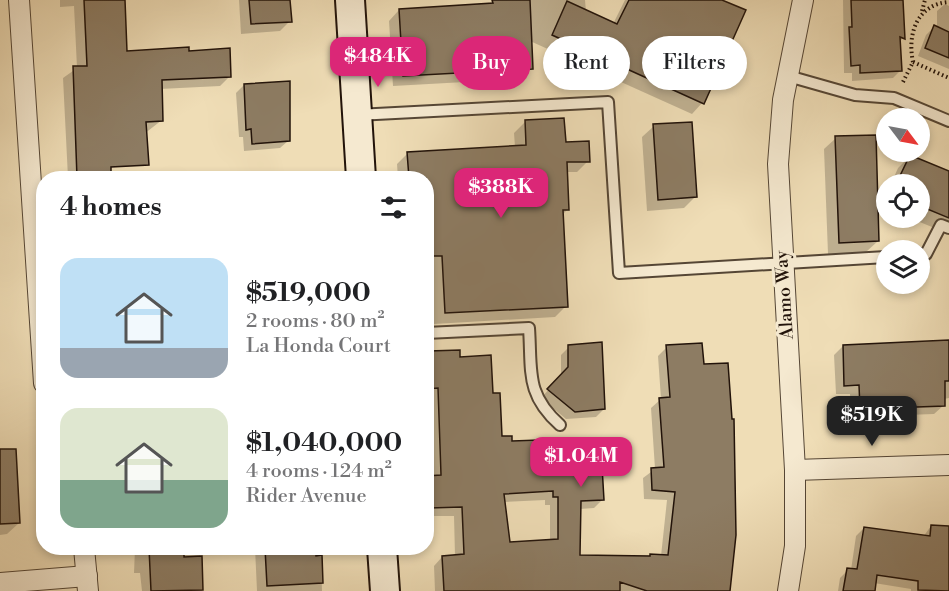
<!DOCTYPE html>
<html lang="en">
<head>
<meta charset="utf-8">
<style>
  :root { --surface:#fff; --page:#f6f6f6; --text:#202124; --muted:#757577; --accent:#db2777 }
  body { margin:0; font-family:"Libre Bodoni",serif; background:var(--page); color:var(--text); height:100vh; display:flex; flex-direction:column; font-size:22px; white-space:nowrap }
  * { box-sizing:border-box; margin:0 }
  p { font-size:20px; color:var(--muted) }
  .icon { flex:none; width:33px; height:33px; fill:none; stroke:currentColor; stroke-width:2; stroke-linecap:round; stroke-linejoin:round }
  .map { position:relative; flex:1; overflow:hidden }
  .sheet { position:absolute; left:36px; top:171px; width:398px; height:384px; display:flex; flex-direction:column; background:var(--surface); border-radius:24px; box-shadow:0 3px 9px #0003 }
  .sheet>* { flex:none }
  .hud { position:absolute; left:452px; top:36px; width:406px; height:54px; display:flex; gap:12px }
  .needle { width:39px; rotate:122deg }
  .controls { position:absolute; left:876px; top:108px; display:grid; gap:12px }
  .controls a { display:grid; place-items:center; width:54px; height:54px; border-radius:50%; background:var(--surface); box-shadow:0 3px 9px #0003; font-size:30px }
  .price { position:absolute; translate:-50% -51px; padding:0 14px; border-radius:12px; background:var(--accent); color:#fff; font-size:20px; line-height:39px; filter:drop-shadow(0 2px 3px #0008) }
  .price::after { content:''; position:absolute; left:50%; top:36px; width:18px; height:14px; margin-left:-9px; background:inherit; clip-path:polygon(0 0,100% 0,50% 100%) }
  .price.on { background:#222; color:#fff }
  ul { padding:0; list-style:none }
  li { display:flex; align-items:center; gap:18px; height:150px; padding:0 24px }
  li span { display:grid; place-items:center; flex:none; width:168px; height:120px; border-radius:18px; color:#555 }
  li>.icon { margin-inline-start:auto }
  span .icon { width:72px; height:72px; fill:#fffc; stroke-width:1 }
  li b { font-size:26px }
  h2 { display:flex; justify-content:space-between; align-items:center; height:72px; padding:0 24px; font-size:26px }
  .pill { padding:0 21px; border-radius:27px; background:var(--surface); box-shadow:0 3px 9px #0003; font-size:21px; line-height:54px }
  .pill.on { background:var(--accent); color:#fff }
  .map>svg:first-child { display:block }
  .shadow { fill:#0003; fill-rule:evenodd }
  .building { fill:#8d7c63; stroke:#22130a; stroke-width:1.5; fill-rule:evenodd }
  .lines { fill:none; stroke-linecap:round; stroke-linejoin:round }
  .lane-casing { stroke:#554635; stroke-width:14 }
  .street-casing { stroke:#554635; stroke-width:22 }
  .secondary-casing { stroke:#22130a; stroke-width:32 }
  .path { stroke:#22130a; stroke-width:4; stroke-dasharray:1.5 3; stroke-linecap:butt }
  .lane { stroke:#f5e9d0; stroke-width:10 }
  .street { stroke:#f5e9d0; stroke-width:20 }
  .secondary { stroke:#f5e9d0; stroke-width:28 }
  .labels { text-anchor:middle; stroke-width:6; stroke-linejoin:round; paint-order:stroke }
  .street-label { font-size:18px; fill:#22130a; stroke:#f5e9d0 }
</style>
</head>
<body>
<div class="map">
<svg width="949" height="591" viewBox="0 0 949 591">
  <rect width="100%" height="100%" fill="#efddb6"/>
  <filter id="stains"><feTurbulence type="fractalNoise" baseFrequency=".00333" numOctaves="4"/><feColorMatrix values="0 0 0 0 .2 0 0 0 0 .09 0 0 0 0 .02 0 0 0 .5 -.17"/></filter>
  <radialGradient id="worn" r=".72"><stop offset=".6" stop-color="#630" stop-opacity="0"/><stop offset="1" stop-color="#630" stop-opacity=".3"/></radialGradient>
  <g class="shadow">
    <path d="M60 0H123L126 52 188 53 230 76 220 86 160 89 162 120 108 162 109 178H68L63 78 77 68 74 6 60 7Z"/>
    <path d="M239 0H289L290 21 280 31 241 34Z"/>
    <path d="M493 0H585L586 11 613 24 625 0H718L702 103 692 114 530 41 531 68 520 79 393 86 389 21 399 10 488 5Z"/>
    <path d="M843 0H901L903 38 899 42 901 70 893 78 852 81V73H844Z"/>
    <path d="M945 4 949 6V69L918 56 926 35 934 27 937 28V11Z"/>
    <path d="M244 85 288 141 280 148 244 151 243 137H239L236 93Z"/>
    <path d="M525 122 588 161 577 172H566L568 209 562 215 566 306 555 317 434 324 431 266H426V178H398L397 164 408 153 515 147 514 133Z"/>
    <path d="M654 126 695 197 684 208 647 211 642 137Z"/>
    <path d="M836 138 878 241 866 252 828 254 824 149Z"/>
    <path d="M910 156 949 173V234L910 218H920V184H891L898 168Z"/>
    <path d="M886 195V208L882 205Z"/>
    <path d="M949 341V398L944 399V405L934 414 851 417 850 394H836L834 355 843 346Z"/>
    <path d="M569 347 604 409 596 417 566 419 541 398 561 376V355Z"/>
    <path d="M667 347 703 366 727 364 735 446 731 450 725 591H435L434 566 442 557 455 556 454 516H426V477H433L429 396H426V357L430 353 459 358 491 395 501 438 584 469 603 499 594 508 580 509 579 556H661L667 500 644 499 643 478 655 469 651 408 661 399 658 356ZM545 500V505H550V541L508 544 504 502Z"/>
    <path d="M0 484 19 523 7 534 0 535Z"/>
    <path d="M931 526 949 527V591H911V589L874 583 873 591H838L840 578 848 570H851L856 536 864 528 923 537Z"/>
    <path d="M135 548H200L202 591H142L140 573H134Z"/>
    <path d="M255 548H314V557H321L322 591H257Z"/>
  </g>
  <g class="building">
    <path d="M84 0H125L127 51 189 47V51L230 48 231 77 162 80 163 121 146 122 149 165 111 167V178H77L73 66H87Z"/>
    <path d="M249 0H290L292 22 251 24Z"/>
    <path d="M492 0H530L533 69 403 76 399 9 493 3Z"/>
    <path d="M629 0H722L746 10 704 104 552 35 567 1 617 24Z"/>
    <path d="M851 0H903L905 39 900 37 902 71 860 73V65L851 66 849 27H852Z"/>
    <path d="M934 25 949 32V58L925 48Z"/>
    <path d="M290 81V141L252 144 251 129 246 130 244 84Z"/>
    <path d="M564 118 566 142 589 141 590 162H567L569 210H563L568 307 445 313 442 256H428L426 178H409L407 152 526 145 525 120Z"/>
    <path d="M692 122 697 197 658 200 653 124Z"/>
    <path d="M876 135 879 241 839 243 835 136Z"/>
    <path d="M910 155 949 171V218L920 206V184H896Z"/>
    <path d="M949 340V381H945V406L860 409 859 385 844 386 843 345Z"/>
    <path d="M602 342 605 409 575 412 547 389 568 367V345Z"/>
    <path d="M702 343 704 364 728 363 732 419H734L736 535 730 591H647L620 582V591H444L442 556 464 554 462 507 429 508 428 495H426V476L441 475 438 388 426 389V363H430L429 351 460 350V357L491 355 493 393H500L502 436H512V441L567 439 568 463 585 462V468L602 466 604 500 581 501 580 555 650 556V554L668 555 675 492 652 490 651 468 664 467 659 398 670 397 666 345ZM553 491V497H558V539L510 542 504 494Z"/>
    <path d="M0 449H16L20 523 0 524Z"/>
    <path d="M931 525 949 526V591L918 590V581L877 575 875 591H843L847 568 857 569 864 527 930 536Z"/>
    <path d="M149 548H184V557L202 556 203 590 151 591Z"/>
    <path d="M265 548H315L316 556 322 555 323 583 267 586Z"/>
  </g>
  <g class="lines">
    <defs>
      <g id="lane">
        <path d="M788 76 855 95 894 98 949 121"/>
        <path d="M357 115 608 102 619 273 886 257"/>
        <path d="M920 254H926L941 225 949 228"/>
        <path d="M426 333 529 328C532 371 525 394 560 425"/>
      </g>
      <g id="street">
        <path d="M19 0 44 383"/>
        <path d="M795 470 949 465"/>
        <path d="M84 548 88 591"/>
        <path d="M0 583 87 576"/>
        <path d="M788 591 795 546V470L778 164 783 100 803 0"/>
      </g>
      <g id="secondary">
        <path d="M350 0 361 178"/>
        <path d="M382 548 385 591"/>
      </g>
    </defs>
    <use href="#lane" class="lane-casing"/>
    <use href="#street" class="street-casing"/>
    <use href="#secondary" class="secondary-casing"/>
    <g class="path">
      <path d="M922 11 925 0"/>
      <path d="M913 62C907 34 917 4 949 2"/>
      <path d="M903 82 913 62 949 78"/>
    </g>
    <use href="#lane" class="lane"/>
    <use href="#street" class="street"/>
    <use href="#secondary" class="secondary"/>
  </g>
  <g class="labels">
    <g class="street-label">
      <text transform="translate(784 295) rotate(-94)" y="6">Alamo Way</text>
    </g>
  </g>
  <rect width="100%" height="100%" filter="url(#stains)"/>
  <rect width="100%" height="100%" fill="url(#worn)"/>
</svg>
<div class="controls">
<a><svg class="needle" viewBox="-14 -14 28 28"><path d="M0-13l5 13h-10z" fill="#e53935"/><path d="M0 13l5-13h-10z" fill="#757577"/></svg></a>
<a><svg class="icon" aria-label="locate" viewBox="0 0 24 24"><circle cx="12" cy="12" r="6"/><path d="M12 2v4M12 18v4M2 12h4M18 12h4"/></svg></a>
<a><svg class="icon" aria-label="layers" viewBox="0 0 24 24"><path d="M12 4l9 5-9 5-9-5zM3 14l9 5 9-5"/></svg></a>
</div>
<b class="price" style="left:378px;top:88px">$484K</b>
<b class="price" style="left:501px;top:219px">$388K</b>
<b class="price on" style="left:872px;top:447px">$519K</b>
<b class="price" style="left:581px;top:488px">$1.04M</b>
<div class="hud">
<a class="pill on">Buy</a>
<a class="pill">Rent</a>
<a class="pill">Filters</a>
</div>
<section class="sheet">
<h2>4 homes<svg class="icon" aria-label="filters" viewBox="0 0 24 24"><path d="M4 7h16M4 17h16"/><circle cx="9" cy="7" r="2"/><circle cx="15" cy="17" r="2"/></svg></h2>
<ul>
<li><span style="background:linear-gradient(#bfe0f5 75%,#9aa5b1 0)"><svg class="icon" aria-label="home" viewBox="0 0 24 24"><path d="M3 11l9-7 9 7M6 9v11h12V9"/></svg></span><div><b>$519,000</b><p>2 rooms · 80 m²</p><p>La Honda Court</p></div></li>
<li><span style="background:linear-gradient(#dfe7d0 60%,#7fa58c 0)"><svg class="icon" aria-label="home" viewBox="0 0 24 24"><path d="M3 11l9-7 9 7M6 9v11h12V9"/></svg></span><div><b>$1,040,000</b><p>4 rooms · 124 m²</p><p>Rider Avenue</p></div></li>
</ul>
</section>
</div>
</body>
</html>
